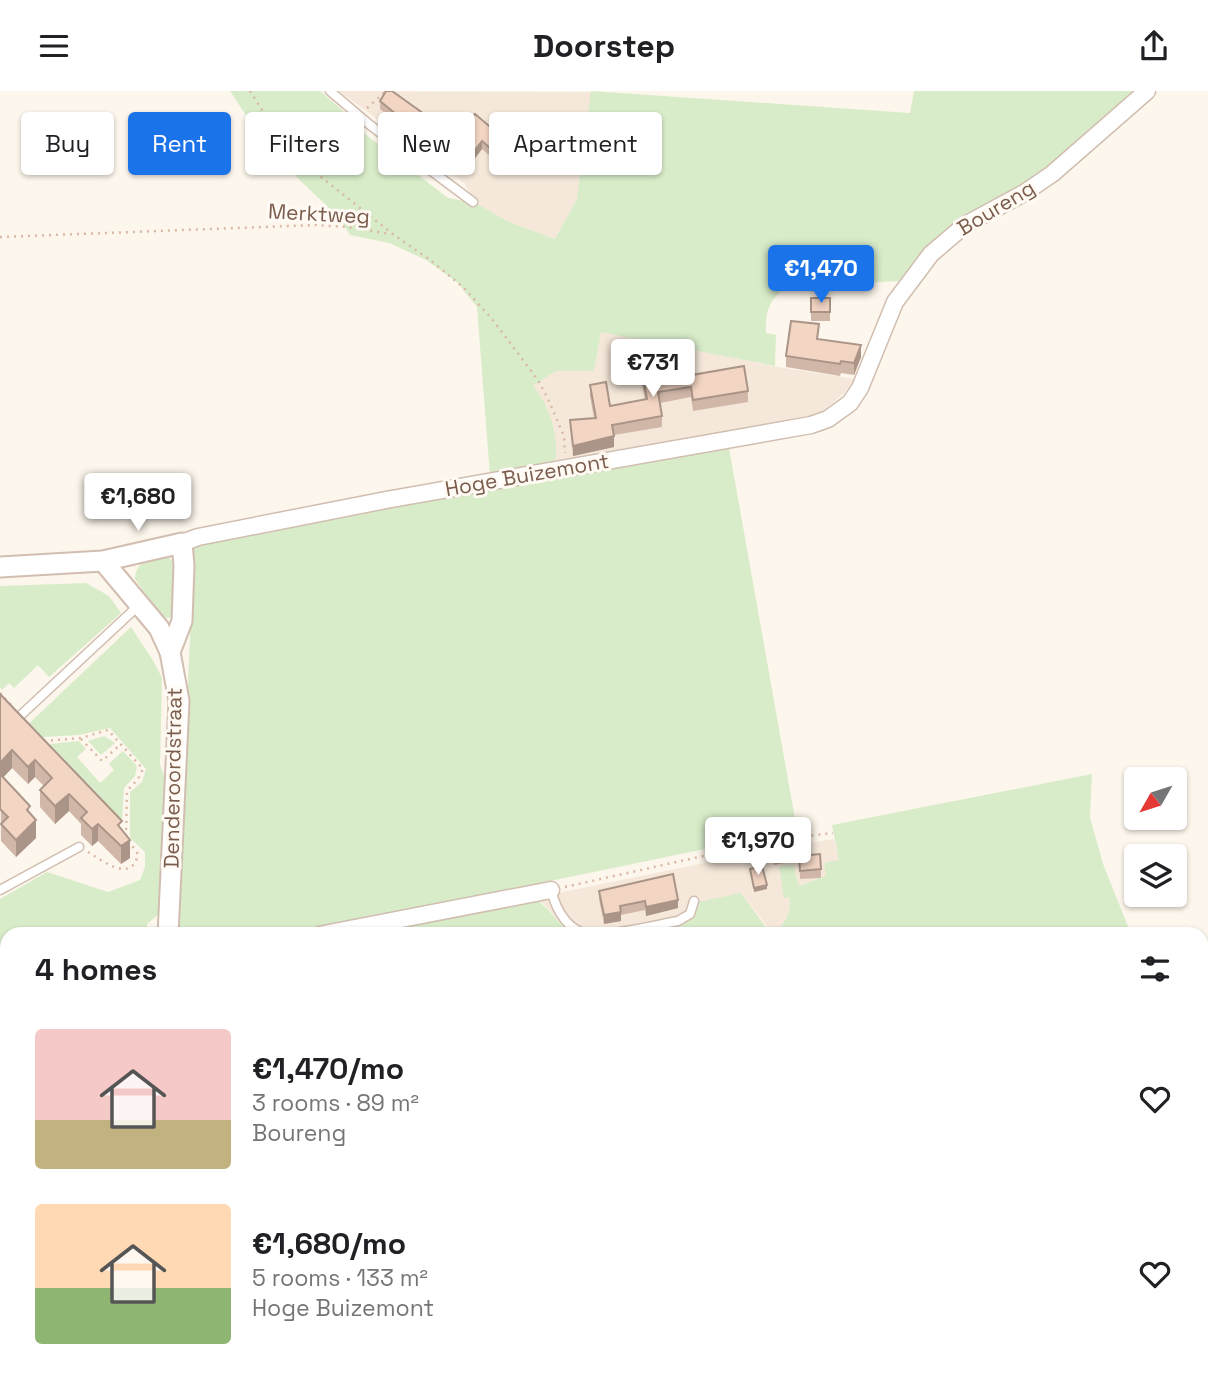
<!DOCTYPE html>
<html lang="en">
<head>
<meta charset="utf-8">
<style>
  :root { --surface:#fff; --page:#f6f6f6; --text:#202124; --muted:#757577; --accent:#1a73e8 }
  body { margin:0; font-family:"Space Grotesk",sans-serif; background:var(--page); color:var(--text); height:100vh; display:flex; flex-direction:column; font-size:26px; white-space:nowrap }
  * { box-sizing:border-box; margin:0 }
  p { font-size:23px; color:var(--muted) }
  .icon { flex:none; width:38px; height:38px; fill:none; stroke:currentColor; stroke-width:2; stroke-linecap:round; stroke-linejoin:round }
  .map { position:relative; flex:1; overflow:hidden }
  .panel { position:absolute; left:0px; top:836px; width:1209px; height:450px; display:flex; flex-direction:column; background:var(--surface); border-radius:21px 21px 0 0; box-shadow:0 2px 5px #0004 }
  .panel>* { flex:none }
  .guide { position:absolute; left:21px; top:21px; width:700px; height:63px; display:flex; gap:14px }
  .needle { width:46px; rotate:231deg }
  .buttons { position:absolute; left:1124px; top:676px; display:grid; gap:14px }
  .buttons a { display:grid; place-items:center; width:63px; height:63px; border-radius:7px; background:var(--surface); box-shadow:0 2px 5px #0004; font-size:35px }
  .price { position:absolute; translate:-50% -60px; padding:0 16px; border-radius:7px; background:#fff; color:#222; font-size:23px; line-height:46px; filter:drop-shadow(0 2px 4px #0008) }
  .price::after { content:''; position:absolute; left:50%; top:42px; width:21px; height:16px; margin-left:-10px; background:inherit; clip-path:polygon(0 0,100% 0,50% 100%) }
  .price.on { background:var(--accent); color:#fff }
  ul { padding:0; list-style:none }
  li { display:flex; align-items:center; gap:21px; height:175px; padding:0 35px }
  li span { display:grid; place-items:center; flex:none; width:196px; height:140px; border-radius:7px; color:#555 }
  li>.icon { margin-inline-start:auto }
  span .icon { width:84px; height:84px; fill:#fffc; stroke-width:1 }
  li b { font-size:30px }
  h2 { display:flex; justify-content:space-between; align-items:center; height:84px; padding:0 35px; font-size:30px }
  .chip { padding:0 24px; border-radius:7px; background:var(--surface); box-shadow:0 2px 5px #0004; font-size:24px; line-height:63px }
  .chip.on { background:var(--accent); color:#fff }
  header { display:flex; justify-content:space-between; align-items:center; height:91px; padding:0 35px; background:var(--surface); font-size:32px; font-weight:700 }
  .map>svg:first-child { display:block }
  .residential { fill:#f5e8da }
  .green { fill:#d8ecc9 }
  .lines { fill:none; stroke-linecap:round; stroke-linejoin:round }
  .service-casing { stroke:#d1beb0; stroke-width:11 }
  .minor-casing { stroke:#d1beb0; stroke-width:19 }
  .tertiary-casing { stroke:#d1beb0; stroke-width:23 }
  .path { stroke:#d9b8a5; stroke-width:2.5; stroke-dasharray:2 5; stroke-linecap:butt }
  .service { stroke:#fff; stroke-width:8 }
  .minor { stroke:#fff; stroke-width:16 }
  .tertiary { stroke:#fff; stroke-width:19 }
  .wall { fill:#d1b7a8 }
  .shaded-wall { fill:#aa9588 }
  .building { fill:#f3d5c3; stroke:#aa9588; stroke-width:2 }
  .labels { text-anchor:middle; stroke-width:6; stroke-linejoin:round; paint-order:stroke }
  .street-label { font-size:21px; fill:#7a5c4d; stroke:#fffaf3 }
</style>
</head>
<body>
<header><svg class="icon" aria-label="menu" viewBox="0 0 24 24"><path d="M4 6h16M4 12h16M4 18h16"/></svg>Doorstep<svg class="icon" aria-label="share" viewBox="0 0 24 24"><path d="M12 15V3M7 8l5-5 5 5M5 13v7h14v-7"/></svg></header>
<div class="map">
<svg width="1208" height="1285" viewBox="0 0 1208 1285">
  <rect width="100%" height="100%" fill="#fdf6ec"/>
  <g class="residential">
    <path d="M339 0 592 1 577 108 555 148 507 130 476 112 464 92Z"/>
    <path d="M601 240 784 277 855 288 844 302 817 325 796 332 554 375 556 357 552 333 533 295 556 280H594Z"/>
    <path d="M834 748 839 769 827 785 798 795 784 806H789L792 815 783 835 773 843 741 802 687 830 645 840V844L573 843 566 839 542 811 534 807 777 757Z"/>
    <path d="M0 1091H7V1279H142V1285H0Z"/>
    <path d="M162 1279H270L239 1285H162Z"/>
    <path d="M322 1279H339L340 1285H292Z"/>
  </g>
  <g class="green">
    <path d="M230 0H320L349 25 310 64 320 73 356 36 448 107 476 112 507 130 555 148 577 108 591 0 910 22 914 0H1137C1104 29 1071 61 1034 86 1007 103 977 116 951 135 931 151 916 171 900 190L840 193 793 190C773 206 765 213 766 242L776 244 775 275 601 241 594 280H556L533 295C550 314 561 350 554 375L490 385 477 216 457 191 426 169 389 152 350 144C336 119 313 104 294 83 269 57 249 30 230 0Z"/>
    <path d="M729 357 797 739 338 834 281 843 177 844 194 454 610 374Z"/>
    <path d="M164 464 175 471V522L172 526 167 527 161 524 135 488C136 470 149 468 164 464Z"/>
    <path d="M86 492 109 505 121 522 49 586 38 574 14 597 9 592 2 599 0 596V495Z"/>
    <path d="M131 536 154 571 162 587 160 674 167 692 158 824 147 833V843L7 844V1091H0V808L47 781 108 801 140 789 145 776V761L130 747V701L142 691 146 678 110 637 79 644 44 646 37 651 20 641Z"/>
    <path d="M104 645 115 652 101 664 88 650Z"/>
    <path d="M79 650 86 658 77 666 100 692 114 679 109 673 123 660 137 675 135 685 124 697 122 731 50 653Z"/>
    <path d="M1092 683 1090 726 1103 773 1131 843H773C784 834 793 821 789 806L784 807 779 776 793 774 799 795 826 785 824 772 839 769 832 734Z"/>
    <path d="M741 802 771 843 645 844V840L687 830 692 826 697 811Z"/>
    <path d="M534 807C550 816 557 834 573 843L349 844Z"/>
    <path d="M1208 901V1285H1041L1040 1279H1202V902Z"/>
    <path d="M546 1279H807L808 1285H547Z"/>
  </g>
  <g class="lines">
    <defs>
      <g id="service">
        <path d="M330 0 370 34 473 111"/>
        <path d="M21 624 138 515"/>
        <path d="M0 799 79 756"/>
        <path d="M551 799C556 818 566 838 587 843 603 847 660 833 678 830L690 823 694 810"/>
      </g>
      <g id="minor">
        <path d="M182 452 198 446 386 409 811 334 828 328 850 312 860 297 895 211 931 163 965 134 1024 102 1052 83 1147 0"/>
        <path d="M319 844 551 799"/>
      </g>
      <g id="tertiary">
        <path d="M103 470 159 537 170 561 179 610 168 844"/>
        <path d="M0 476 103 470 182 452 184 474 182 530 170 561"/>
        <path d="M153 1285V1279"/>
      </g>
    </defs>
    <use href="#service" class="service-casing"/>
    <use href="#minor" class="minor-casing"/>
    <use href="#tertiary" class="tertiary-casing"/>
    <g class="path">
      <path d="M250 0 279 46 306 74 394 144 429 168 464 197 492 228 538 289 548 308 564 345 565 362"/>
      <path d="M367 17 386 0"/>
      <path d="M306 74 351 31"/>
      <path d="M0 146 316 134 348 136 390 143"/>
      <path d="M0 602 12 615"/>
      <path d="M81 648 102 670 121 653"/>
      <path d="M44 650 81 647 108 639 143 678 138 688 127 700 126 747"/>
      <path d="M88 761C103 770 132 793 138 763L128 749"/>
      <path d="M565 796 779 748 833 742"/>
      <path d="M0 905 7 904"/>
      <path d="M1202 1099 1208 1098"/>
      <path d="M1038 1279 1039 1285"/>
      <path d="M267 1285 299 1279"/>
    </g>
    <use href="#service" class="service"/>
    <use href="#minor" class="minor"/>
    <use href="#tertiary" class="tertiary"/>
  </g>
  <g class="wall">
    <path d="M380 10 438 42 426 58 395 37V30L380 18Z"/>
    <path d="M475 23 501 53 490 65 482 58 462 84 441 69V61Z"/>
    <rect x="811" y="207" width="19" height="23"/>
    <path d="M819 248 861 266 854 284 841 282 840 285 786 276V265Z"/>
    <path d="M642 282 686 285 748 300V311L693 320 691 306 660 312 662 325V336L614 344V356L573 365 570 329 594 327 590 305V294L610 315 645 309 642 293Z"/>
    <path d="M0 603 122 739 130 767 121 773 98 750 92 755 81 744V733L69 720 55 733 40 716V699L44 695 35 686 28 693 12 677 3 686 30 722 36 747 16 766 1 750Z"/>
    <path d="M771 753 798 761V769L774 774 771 761Z"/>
    <path d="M799 765 821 778V787L800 788Z"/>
    <path d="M599 800 678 817 646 825 645 819 621 824V830L604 833 599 808Z"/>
    <path d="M189 1279H211V1283L189 1282Z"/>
  </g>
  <g class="shaded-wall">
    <path d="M438 33V42L426 58V49Z"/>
    <path d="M501 45V53L490 65V57Z"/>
    <path d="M482 50V58L462 84V76Z"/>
    <path d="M861 254V266L854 284V272Z"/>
    <path d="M614 345V356L573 365V355Z"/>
    <path d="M12 659V677L0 690V672Z"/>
    <path d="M35 669V686L28 693V676Z"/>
    <path d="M69 703V720L55 733V715Z"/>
    <path d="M36 729V747L16 766V749Z"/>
    <path d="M98 733V750L92 755V738Z"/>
    <path d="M130 749V767L121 773V755Z"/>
    <path d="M767 794V798L754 801V797Z"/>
    <path d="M678 809V817L646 825V816Z"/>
    <path d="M621 821V830L604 833V824Z"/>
  </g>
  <g class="building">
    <path d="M386 0H392L438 33 426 49 395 28 397 24 380 10Z"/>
    <path d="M475 23 501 45 490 57 482 50 462 76 441 61Z"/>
    <rect x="811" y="207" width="19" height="14"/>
    <path d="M791 230 819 233 817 248 861 254 854 272 841 270 840 273 786 265Z"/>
    <path d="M684 275 686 285 744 275 748 300 693 309 691 296 658 301 662 325 612 334 614 345 573 355 570 329 596 327 590 294 606 291 610 315 647 308 642 282Z"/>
    <path d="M0 603 122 730 118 734 130 749 121 755 98 733 92 738 81 727 87 721 69 703 55 715 40 699 52 687 35 669 28 676 12 659 0 672Z"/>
    <path d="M0 683 30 715 27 719 36 729 16 749 1 733 8 726 0 718Z"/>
    <path d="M795 748 798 761 774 765 771 753Z"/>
    <path d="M820 763 821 778 800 780 799 765Z"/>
    <path d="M762 775 767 794 754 797 750 778Z"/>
    <path d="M673 783 678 809 646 816 645 810 620 815 621 821 604 824 599 800Z"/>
    <rect x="74" y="1279" width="30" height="6"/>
  </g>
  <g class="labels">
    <g class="street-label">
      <text transform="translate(996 117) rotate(-31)" y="7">Boureng</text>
      <text transform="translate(319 123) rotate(3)" y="7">Merktweg</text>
      <text transform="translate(527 384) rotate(-10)" y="7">Hoge Buizemont</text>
      <text transform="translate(173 687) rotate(-89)" y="7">Denderoordstraat</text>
    </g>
  </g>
</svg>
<div class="buttons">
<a><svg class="needle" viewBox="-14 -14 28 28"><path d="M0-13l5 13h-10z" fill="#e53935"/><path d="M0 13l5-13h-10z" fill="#757577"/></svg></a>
<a><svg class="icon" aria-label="layers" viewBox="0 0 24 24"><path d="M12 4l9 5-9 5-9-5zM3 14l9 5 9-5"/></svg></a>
</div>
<b class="price on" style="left:821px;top:214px">€1,470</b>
<b class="price" style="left:653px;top:308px">€731</b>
<b class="price" style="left:138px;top:442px">€1,680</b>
<b class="price" style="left:758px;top:786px">€1,970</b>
<div class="guide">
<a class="chip">Buy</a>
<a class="chip on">Rent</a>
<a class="chip">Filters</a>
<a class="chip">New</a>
<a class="chip">Apartment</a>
</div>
<section class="panel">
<h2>4 homes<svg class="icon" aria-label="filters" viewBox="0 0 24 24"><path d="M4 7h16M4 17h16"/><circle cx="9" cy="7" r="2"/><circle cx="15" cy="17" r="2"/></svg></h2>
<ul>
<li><span style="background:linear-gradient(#f6c9c9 65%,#c2b280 0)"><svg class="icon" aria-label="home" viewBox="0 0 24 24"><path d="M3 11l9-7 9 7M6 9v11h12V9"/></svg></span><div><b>€1,470/mo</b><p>3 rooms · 89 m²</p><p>Boureng</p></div><svg class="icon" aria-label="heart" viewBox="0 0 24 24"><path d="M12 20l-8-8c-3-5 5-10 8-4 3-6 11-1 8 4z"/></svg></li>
<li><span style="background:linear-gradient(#ffd9b3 60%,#8fb573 0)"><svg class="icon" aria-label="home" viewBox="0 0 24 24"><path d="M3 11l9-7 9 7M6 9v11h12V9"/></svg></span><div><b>€1,680/mo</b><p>5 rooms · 133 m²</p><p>Hoge Buizemont</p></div><svg class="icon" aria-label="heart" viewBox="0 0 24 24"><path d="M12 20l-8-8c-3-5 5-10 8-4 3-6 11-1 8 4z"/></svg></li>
</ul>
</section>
</div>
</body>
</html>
